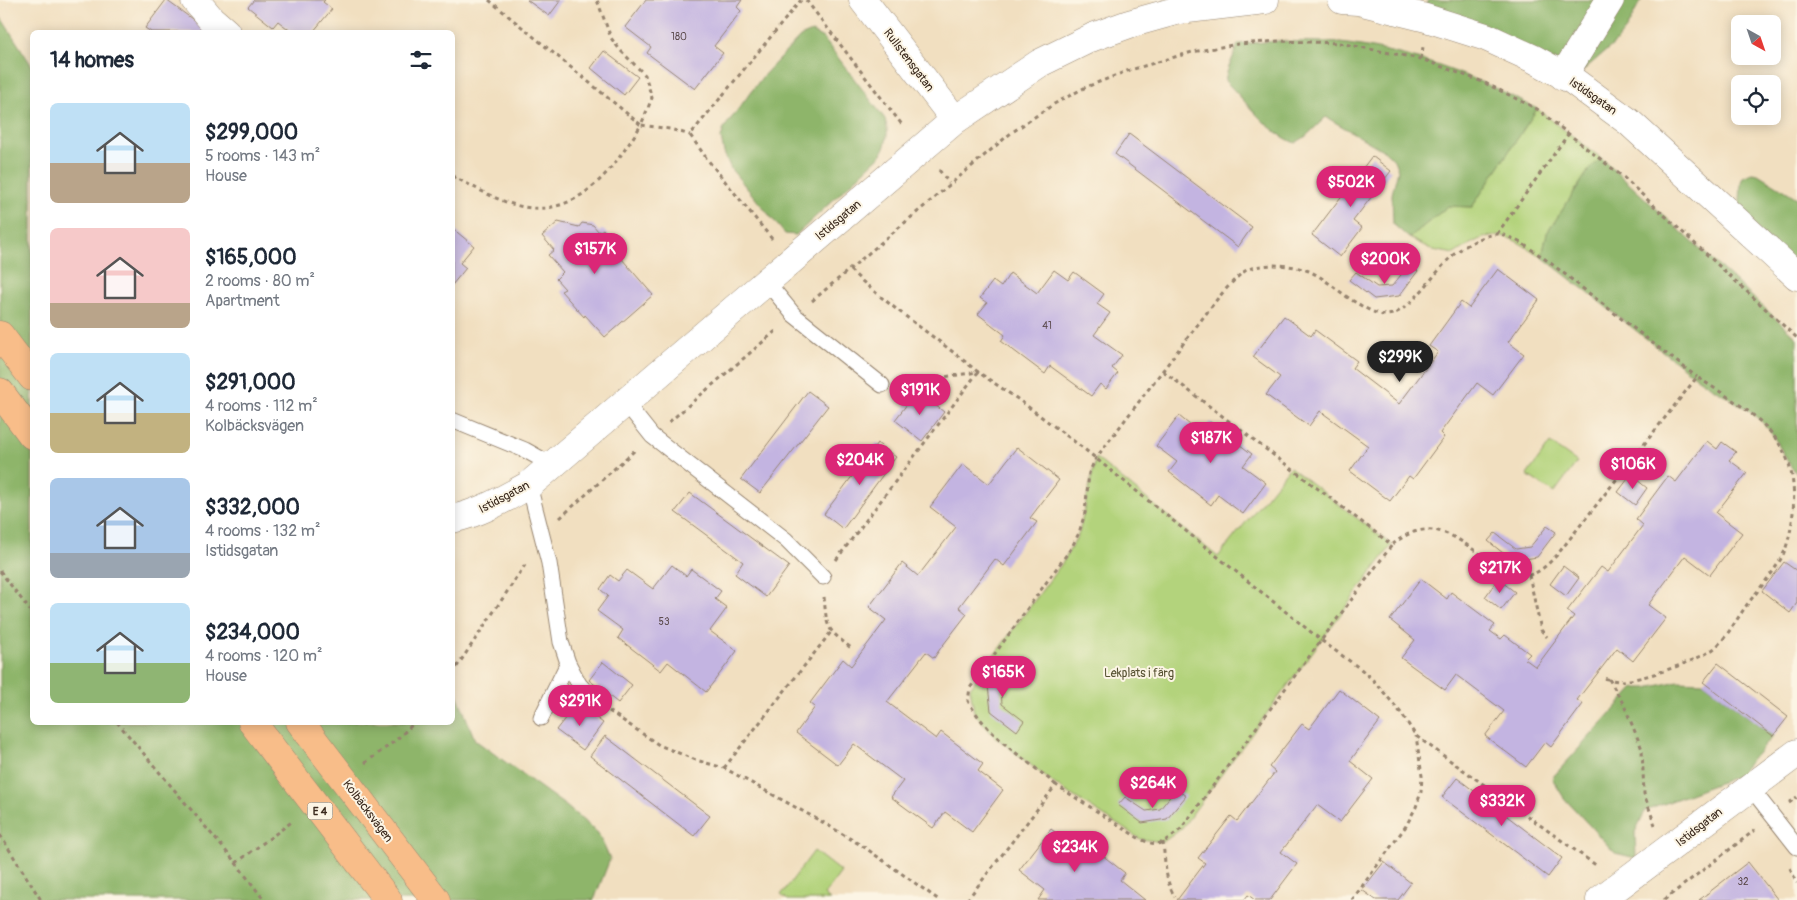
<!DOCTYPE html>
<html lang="en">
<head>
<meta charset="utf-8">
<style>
  :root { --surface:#fff; --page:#f6f6f7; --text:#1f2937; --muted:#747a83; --accent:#db2777 }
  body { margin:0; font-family:Pangolin,sans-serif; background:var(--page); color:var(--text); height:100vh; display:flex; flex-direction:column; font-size:19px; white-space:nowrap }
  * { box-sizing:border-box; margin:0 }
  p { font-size:16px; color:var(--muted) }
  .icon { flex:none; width:28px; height:28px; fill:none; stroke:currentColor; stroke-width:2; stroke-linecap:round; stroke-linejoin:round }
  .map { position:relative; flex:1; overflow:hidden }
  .sheet { position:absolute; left:30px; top:30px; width:425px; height:695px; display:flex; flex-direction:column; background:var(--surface); border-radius:8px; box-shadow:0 2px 12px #0003 }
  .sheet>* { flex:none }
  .needle { width:32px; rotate:140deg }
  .buttons { position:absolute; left:1731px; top:15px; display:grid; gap:10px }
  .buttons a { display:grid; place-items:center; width:50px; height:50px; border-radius:8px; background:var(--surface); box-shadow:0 2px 12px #0003; font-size:25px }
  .price { position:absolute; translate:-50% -42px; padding:0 11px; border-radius:18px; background:var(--accent); color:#fff; font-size:16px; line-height:32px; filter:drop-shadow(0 1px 2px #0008) }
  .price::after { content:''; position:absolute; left:50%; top:30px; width:15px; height:11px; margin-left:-8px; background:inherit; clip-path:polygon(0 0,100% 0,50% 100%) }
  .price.on { background:#222; color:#fff }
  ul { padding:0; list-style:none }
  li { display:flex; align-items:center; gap:15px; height:125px; padding:0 20px }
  li span { display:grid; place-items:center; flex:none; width:140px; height:100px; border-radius:8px; color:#555 }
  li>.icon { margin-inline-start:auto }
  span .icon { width:60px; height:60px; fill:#fffc; stroke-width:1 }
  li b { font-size:21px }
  h2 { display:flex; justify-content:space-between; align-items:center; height:60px; padding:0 20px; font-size:21px }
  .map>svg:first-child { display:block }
  .green { fill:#b3d37b; stroke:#777e4c }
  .forest { fill:#8eb56b; stroke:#647044 }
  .building { fill:#c3b4e1 }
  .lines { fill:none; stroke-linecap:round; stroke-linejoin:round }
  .lane-casing { stroke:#96846f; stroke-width:17 }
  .street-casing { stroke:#96846f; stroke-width:29 }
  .highway-casing { stroke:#96846f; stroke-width:29 }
  .path { stroke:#96846f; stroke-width:3; stroke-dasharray:4 4; stroke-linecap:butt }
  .lane { stroke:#fff; stroke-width:15 }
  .street { stroke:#fff; stroke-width:28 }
  .highway { stroke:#f8bd89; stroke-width:28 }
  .labels { text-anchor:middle; stroke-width:4; stroke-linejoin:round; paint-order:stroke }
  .number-label { font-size:10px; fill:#5d4c4f }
  .shield { fill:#fcf5e5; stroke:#75675a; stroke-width:1 }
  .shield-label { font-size:11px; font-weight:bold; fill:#3b2a1e }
  .street-label { font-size:12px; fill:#3b2a1e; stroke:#fcf5e5 }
  .park-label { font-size:12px; fill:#595435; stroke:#fcf5e5 }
</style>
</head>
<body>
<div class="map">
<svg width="1797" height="900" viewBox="0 0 1797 900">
  <rect width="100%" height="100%" fill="#fcf5e5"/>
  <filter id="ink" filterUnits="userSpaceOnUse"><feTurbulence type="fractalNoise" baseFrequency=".02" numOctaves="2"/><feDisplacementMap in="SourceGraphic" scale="10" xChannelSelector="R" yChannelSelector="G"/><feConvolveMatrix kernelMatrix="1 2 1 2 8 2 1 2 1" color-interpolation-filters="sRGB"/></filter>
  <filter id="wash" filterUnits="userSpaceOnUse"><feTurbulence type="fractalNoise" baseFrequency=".0096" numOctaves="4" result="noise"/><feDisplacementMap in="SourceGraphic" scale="20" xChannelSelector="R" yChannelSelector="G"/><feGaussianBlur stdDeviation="1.12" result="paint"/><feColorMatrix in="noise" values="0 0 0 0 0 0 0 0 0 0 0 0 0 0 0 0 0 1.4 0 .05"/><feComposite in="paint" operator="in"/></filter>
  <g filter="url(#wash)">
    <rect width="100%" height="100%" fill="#f1dfc0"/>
    <g class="green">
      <path d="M1537 109 1601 158 1589 170 1547 233 1542 257C1502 231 1495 227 1454 254L1433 250 1409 238 1448 206 1472 207Z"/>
      <path d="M1550 443 1577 462 1554 493 1527 475Z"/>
      <path d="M1096 458 1218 557 1290 467 1392 545 1181 829 1163 842 1140 839 1056 785 993 735 974 712 970 688 1063 562 1079 533Z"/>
      <path d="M814 851 841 872 824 895 830 900H788L781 895Z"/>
    </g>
    <g class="forest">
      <path d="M1428 0H1641L1627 28 1614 44 1572 80 1426 18Z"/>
      <path d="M0 16 32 66V722H452L453 684 475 740 566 806 598 833 610 859 594 900H0Z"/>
      <path d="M812 32 823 38 885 119C889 132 887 141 882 154L796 235 785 234 731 169 724 153 721 138 724 128 763 76 800 37Z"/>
      <path d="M1279 41C1299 42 1320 41 1340 43 1409 51 1475 76 1537 109L1472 207 1448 206 1409 238 1393 224 1392 194 1398 170 1394 160 1386 152 1326 117 1305 137 1295 143C1266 131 1247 102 1225 81 1227 68 1234 57 1238 44Z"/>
      <path d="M1601 158 1797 338V474C1783 459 1778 438 1763 423 1744 404 1717 392 1695 376 1643 337 1593 296 1542 257L1547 233 1589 170Z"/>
      <path d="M1752 173 1758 174 1797 198V276L1739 222 1741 182 1743 177Z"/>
      <path d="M1678 681 1703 682 1773 736 1737 776 1645 811 1635 832 1636 858 1615 853 1564 798 1552 778 1634 688H1647Z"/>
    </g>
    <g id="blocks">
      <g class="building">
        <path d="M166 0 210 32H151L145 28Z"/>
        <path d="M254 0H325L323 2 332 9 313 32H292L278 21 273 27 248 7Z"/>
        <path d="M527 0H561L549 16Z"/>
        <path d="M646 0H742L737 7 741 11 714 46 723 53 695 89 647 53 651 47 625 27Z"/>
        <path d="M604 51 638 77 624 95 591 68Z"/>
        <path d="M1129 134 1252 227 1238 247 1115 154Z"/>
        <path d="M1372 156 1391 171 1353 221 1362 228 1340 257 1312 235Z"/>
        <path d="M558 222 579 227 582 223 593 225 599 232 603 229 619 247 615 251 653 295 605 337 585 315 584 317 561 291 565 289 556 279 563 272 548 255 554 250 542 236Z"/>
        <path d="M452 228 474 246 460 263 466 268 452 285Z"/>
        <path d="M1409 265 1418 271 1399 296 1374 299 1349 280 1356 272 1377 287 1392 286Z"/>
        <path d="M1498 269 1539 300 1508 342 1524 354 1493 395 1477 383 1440 433 1444 437 1413 479 1409 476 1390 501 1350 471 1368 446 1320 411 1309 426 1266 395 1280 377 1253 357 1284 316 1311 336 1315 330 1357 361 1352 368 1399 404 1438 352 1429 346 1461 302 1469 308Z"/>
        <path d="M1054 270 1068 280 1074 272 1104 294 1097 304 1110 313 1094 335 1122 355 1112 368 1118 373 1106 389 1100 384 1091 396 1050 366 1045 374 1001 341 1005 335 978 314 987 303 980 298 993 281 1001 287 1010 273 1037 293Z"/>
        <path d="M808 391 828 406 760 493 741 479Z"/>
        <path d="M917 391 944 412 922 441 895 420Z"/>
        <path d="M1179 416 1201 434 1210 422 1252 454 1243 466 1266 483 1243 514 1218 495 1211 505 1169 472 1177 462 1156 446Z"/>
        <path d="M1707 441 1717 449 1722 442 1736 452 1729 460 1747 473 1716 513 1742 533 1710 575 1685 556 1648 605 1666 618 1633 661 1617 648 1577 700 1583 704 1551 747 1545 742 1526 767 1485 736 1504 711 1456 675 1445 690 1401 658 1415 640 1390 620 1421 579 1447 599 1451 592 1495 625 1490 631 1501 639 1505 635 1530 654 1525 659 1536 667 1574 616 1567 611 1601 567 1608 572 1643 525 1636 519 1668 476 1676 482Z"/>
        <path d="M877 443 896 457 843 529 824 514Z"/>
        <path d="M1017 447 1059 480 1030 518 1037 522 1004 566 995 559 959 607 967 614 940 649 934 658 926 652 887 702 936 739 941 732 983 764 978 771 1003 790 972 832 945 812 933 828 891 797 903 781 854 744 838 765 796 733 815 707 810 703 843 659 851 666 886 620 869 607 902 563 918 576 956 527 930 507 963 464 989 484Z"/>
        <path d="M1631 475 1647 488 1635 505 1618 492Z"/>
        <path d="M690 493 789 566 766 597 735 574 743 562 675 512Z"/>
        <path d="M1547 526 1556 532 1537 557 1513 561 1488 541 1495 533 1516 549 1530 547Z"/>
        <path d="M1784 562 1797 571V603L1790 613 1762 591Z"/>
        <path d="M672 565 686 576 691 569 721 591 715 599 727 608 710 631 737 651 706 692 668 662 661 671 618 638 623 630 597 611 608 596 600 589 610 575 618 581 627 570 653 589Z"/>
        <path d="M1563 566 1579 578 1566 596 1550 584Z"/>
        <path d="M1498 579 1515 592 1501 610 1485 597Z"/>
        <path d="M603 662 632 685 618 703 589 680Z"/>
        <path d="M1007 663 1016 669 1001 689 1002 704 1024 721 1017 731 991 711 988 686Z"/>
        <path d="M1718 663 1788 717 1773 736 1703 682Z"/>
        <path d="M1339 689 1380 721 1350 761 1373 779 1340 822 1317 805 1281 852 1297 864 1270 900H1255L1248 895 1244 900H1177L1205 863 1198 858 1231 816 1237 821 1275 772 1269 767 1285 746 1302 724 1309 729Z"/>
        <path d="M577 703 603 723 583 750 556 730Z"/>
        <path d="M605 736 710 816 694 836 590 756Z"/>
        <path d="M1457 778 1562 858 1548 877 1442 797Z"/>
        <path d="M1176 789 1186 796 1167 819 1142 823 1118 805 1125 797 1146 811 1160 809Z"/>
        <path d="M1051 829 1077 849 1083 840 1125 873 1120 880 1145 900H1038L1045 890 1019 870Z"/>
        <path d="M1384 862 1411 883 1398 900H1376L1362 890Z"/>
        <path d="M1748 862 1778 900H1699Z"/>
      </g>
    </g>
  </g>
  <g filter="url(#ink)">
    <use href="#blocks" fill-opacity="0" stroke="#96846f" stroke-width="1"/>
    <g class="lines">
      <defs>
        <g id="lane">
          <path d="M767 282 794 315 882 385"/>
          <path d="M625 402 652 436 786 540 823 577"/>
          <path d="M452 420 525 450 552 465"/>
          <path d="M529 485 549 563 561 642 568 663 579 684 592 698"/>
          <path d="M541 718 568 663"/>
          <path d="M1750 787 1797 847"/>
        </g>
        <g id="street">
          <path d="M195 0 211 19 226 32"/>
          <path d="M863 0 955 120"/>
          <path d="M1342 0 1358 1 1426 18 1486 37 1534 59 1572 80 1629 122 1797 276"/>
          <path d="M1563 76 1610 0"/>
          <path d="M452 519C480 513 504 499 529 485L955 120 1040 63 1093 37 1129 24 1179 10 1265 0"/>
          <path d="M1600 900 1797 753"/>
        </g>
        <g id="highway">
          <path d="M0 335 32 377"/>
          <path d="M0 392 32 435"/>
          <path d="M252 722 388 900"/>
          <path d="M300 722 436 900"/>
        </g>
      </defs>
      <use href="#lane" class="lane-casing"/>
      <use href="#street" class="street-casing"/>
      <use href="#highway" class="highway-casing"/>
      <g class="path">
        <path d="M489 0 641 125 652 98 645 75 620 50 611 38 597 0"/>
        <path d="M806 0 903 126"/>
        <path d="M1421 59 1423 47"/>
        <path d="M939 170 949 183"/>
        <path d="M452 176C471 185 492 198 512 204 575 224 613 170 641 125L670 129 690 135"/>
        <path d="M1497 234 1569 133"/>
        <path d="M772 239 707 159 690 135 801 0"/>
        <path d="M850 270C889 307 936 337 978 372L902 383"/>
        <path d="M812 301 1011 133 1054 104 1084 88 1127 71 1192 52 1238 44 1279 41 1339 43 1421 59 1483 82 1537 109 1623 177 1797 338"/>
        <path d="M1163 371 1392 545C1435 509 1463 545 1500 568 1509 573 1518 578 1529 575 1541 572 1548 564 1557 555L1697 377C1732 400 1775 422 1789 464 1797 489 1794 526 1785 550 1779 567 1757 591 1746 606 1737 619 1728 635 1717 646 1703 660 1641 680 1621 681 1615 681 1608 679 1602 678"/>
        <path d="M669 422 778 329"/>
        <path d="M560 518 635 450"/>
        <path d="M836 560 978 372 1019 400 1083 448 1322 641 1362 670 1376 683 1401 713 1416 736 1597 866"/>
        <path d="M0 571 32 613"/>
        <path d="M1529 575 1541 630 1547 637"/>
        <path d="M824 597C827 629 826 628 851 648"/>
        <path d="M452 674 525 565"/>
        <path d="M1609 679 1624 705 1642 749 1644 794 1655 825"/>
        <path d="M609 711 659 745 696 760 724 768 826 824 864 847 939 900"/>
        <path d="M117 722 236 863 264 900"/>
        <path d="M365 763 395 741 415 722"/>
        <path d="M724 768 831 632"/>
        <path d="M1056 785C1024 757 990 739 968 701L970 688 1072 547 1079 533 1085 513 1089 473 1096 458 1218 298C1226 289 1235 278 1245 271 1261 262 1294 264 1311 272 1326 279 1340 293 1355 302 1364 307 1375 315 1386 315 1409 315 1433 274 1449 259 1458 249 1485 233 1499 234 1522 237 1570 279 1590 294 1626 322 1661 350 1697 377"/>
        <path d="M1789 803 1797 797"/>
        <path d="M0 835 41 900"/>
        <path d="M1163 842C1165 860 1165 882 1175 897"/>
        <path d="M236 863 293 821"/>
        <path d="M1790 868 1797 883"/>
        <path d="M967 900 1056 785 1140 839C1161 849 1164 842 1181 829L1392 545"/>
        <path d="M1352 900 1406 826 1416 807 1421 792 1422 776 1416 736"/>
        <path d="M1664 900 1755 830"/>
      </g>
      <use href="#lane" class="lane"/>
      <use href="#street" class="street"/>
      <use href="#highway" class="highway"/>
    </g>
  </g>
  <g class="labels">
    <g class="number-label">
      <text x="679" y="40">180</text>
      <text x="1047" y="329">41</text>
      <text x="664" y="625">53</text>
      <text x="1743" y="885">32</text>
    </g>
    <rect class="shield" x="307.5" y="802.5" width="25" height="17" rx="4"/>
    <g class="shield-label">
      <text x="320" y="815">E 4</text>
    </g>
    <g class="street-label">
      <text transform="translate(909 60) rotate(53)" y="4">Rullstensgatan</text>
      <text transform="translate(1593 96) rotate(35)" y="4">Istidsgatan</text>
      <text transform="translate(838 220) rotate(-40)" y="4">Istidsgatan</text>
      <text transform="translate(504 497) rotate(-28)" y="4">Istidsgatan</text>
      <text transform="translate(368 811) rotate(53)" y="4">Kolbäcksvägen</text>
      <text transform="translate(1699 827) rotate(-38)" y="4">Istidsgatan</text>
    </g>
    <g class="park-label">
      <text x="1139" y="677">Lekplats i färg</text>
    </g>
  </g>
</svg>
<div class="buttons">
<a><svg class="needle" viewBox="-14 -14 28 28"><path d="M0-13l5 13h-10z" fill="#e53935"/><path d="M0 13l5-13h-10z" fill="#747a83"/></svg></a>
<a><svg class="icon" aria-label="locate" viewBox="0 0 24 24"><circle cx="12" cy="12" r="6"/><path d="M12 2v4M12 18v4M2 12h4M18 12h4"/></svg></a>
</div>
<b class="price" style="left:1351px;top:208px">$502K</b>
<b class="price" style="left:595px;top:275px">$157K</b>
<b class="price" style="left:1385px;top:285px">$200K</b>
<b class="price on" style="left:1400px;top:383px">$299K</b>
<b class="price" style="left:920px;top:416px">$191K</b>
<b class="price" style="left:1211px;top:464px">$187K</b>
<b class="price" style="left:860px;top:486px">$204K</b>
<b class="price" style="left:1633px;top:490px">$106K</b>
<b class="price" style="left:1500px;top:594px">$217K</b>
<b class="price" style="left:1003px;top:698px">$165K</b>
<b class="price" style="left:580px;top:727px">$291K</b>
<b class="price" style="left:1153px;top:809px">$264K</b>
<b class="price" style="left:1502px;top:827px">$332K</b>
<b class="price" style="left:1075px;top:873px">$234K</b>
<section class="sheet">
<h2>14 homes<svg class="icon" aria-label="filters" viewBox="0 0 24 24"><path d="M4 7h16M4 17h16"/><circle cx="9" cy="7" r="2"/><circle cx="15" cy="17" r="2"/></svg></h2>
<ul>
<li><span style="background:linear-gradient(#bfe0f5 60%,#b9a48a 0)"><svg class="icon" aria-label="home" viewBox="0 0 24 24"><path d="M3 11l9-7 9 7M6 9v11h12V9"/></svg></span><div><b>$299,000</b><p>5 rooms · 143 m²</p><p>House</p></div></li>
<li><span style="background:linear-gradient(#f6c9c9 75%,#b9a48a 0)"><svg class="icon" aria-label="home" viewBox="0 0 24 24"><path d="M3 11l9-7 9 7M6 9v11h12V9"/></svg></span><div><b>$165,000</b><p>2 rooms · 80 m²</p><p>Apartment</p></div></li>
<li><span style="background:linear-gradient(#bfe0f5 60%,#c2b280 0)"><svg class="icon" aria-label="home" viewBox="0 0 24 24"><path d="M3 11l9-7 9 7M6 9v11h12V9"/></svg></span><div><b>$291,000</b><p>4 rooms · 112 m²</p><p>Kolbäcksvägen</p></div></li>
<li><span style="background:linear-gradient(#a9c7e8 75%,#9aa5b1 0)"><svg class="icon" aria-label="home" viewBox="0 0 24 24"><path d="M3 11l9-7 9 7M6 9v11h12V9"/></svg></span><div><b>$332,000</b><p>4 rooms · 132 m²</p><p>Istidsgatan</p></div></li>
<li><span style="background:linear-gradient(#bfe0f5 60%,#8fb573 0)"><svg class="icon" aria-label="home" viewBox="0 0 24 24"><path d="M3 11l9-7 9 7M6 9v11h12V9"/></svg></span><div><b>$234,000</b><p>4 rooms · 120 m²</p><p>House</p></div></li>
</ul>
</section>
</div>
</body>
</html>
